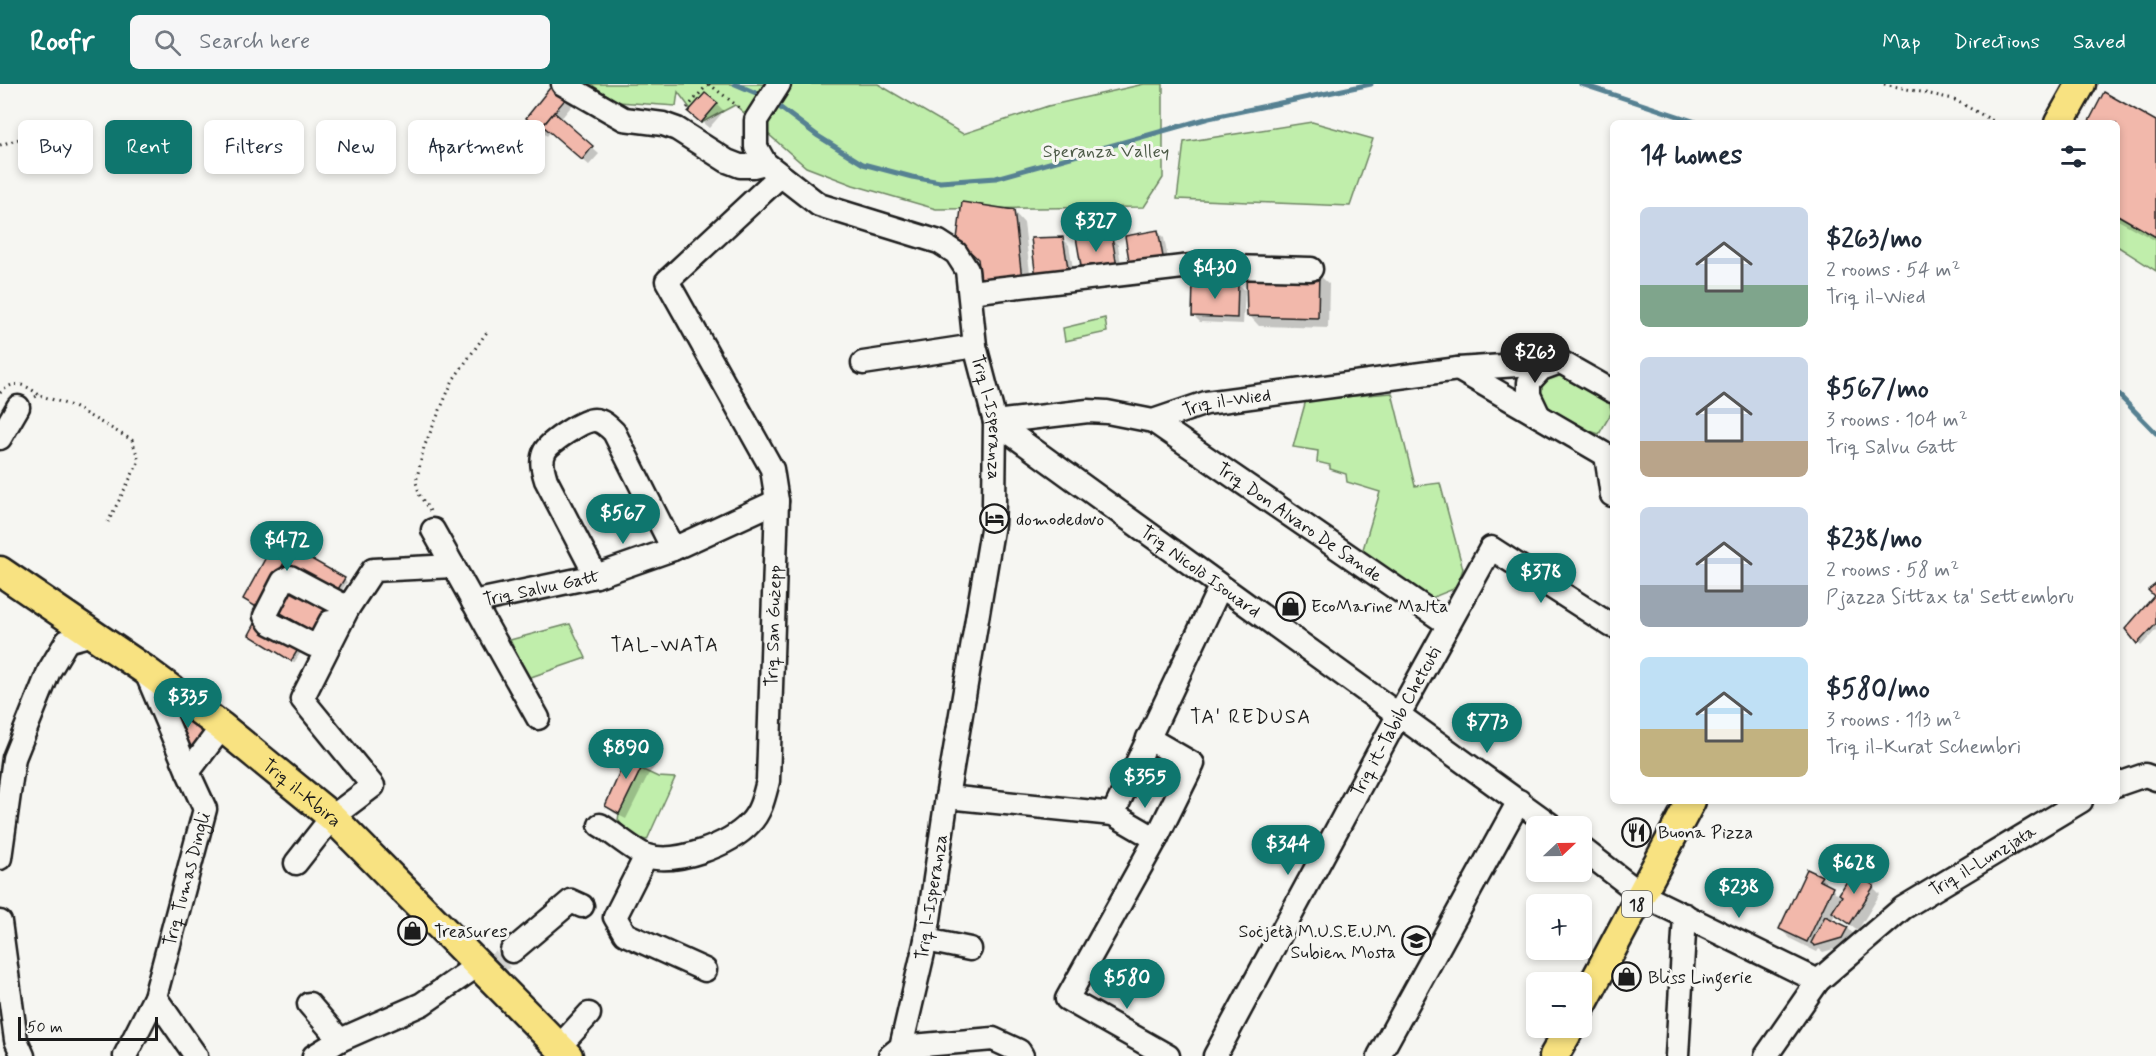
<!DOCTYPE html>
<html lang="en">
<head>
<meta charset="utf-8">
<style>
  :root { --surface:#fff; --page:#f6f6f7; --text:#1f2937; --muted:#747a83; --accent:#0f766e }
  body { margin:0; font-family:Mynerve,sans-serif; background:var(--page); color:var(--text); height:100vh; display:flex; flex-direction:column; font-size:22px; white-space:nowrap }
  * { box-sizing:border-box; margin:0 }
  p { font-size:20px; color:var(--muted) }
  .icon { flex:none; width:33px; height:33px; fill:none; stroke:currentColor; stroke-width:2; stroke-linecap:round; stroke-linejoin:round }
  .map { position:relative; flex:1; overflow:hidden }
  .drawer { position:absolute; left:1610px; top:36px; width:510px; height:684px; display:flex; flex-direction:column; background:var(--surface); border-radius:9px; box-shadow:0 3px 9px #0003 }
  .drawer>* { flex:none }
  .guide { position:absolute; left:18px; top:36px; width:570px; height:54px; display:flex; gap:12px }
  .needle { width:39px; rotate:68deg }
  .fabs { position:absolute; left:1526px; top:732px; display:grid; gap:12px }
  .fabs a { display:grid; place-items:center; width:66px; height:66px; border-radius:9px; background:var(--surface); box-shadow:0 3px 9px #0003; font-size:30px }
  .scale { position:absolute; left:18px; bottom:15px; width:140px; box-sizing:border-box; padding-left:6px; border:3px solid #1c1c1c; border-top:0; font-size:16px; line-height:21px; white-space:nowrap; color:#1c1c1c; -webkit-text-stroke:4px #f6f6f2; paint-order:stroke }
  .price { position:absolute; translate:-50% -51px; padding:0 14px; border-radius:21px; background:var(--accent); color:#fff; font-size:20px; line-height:39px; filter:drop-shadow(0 2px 3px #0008) }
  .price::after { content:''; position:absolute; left:50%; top:36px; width:18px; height:14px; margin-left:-9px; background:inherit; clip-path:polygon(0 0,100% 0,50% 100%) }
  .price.active { background:#222; color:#fff }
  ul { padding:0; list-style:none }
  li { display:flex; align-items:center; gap:18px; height:150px; padding:0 30px }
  li span { display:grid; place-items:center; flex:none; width:168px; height:120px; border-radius:9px; color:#555 }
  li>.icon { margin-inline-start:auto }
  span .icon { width:72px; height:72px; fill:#fffc; stroke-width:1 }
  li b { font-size:26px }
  h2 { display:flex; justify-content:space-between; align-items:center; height:72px; padding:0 30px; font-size:26px }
  .pill { padding:0 21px; border-radius:9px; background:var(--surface); box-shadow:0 3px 9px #0003; font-size:21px; line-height:54px }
  .pill.active { background:var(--accent); color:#fff }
  header { display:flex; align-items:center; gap:36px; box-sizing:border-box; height:84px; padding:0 30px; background:var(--accent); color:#fff }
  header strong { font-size:28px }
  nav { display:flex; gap:33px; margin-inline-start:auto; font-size:21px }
  .search { width:420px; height:54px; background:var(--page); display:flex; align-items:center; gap:15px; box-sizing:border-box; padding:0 21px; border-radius:9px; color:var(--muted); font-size:22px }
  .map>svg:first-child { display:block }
  .green { fill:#c0eeab; stroke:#6e8564; stroke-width:1.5 }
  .shadow { fill:#0003 }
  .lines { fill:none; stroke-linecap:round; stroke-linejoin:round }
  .stream { stroke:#578192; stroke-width:5 }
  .building { fill:#f2b8ab; stroke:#1c1c1c; stroke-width:1.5 }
  .minor-tunnel { stroke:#d5d5d2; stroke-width:22; stroke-dasharray:22 11; stroke-linecap:butt }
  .minor-casing { stroke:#1c1c1c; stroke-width:27 }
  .major-casing { stroke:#1c1c1c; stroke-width:33 }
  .path { stroke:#1c1c1c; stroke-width:3; stroke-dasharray:1.5 4.5; stroke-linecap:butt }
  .minor { stroke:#f6f6f2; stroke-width:22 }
  .major { stroke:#f8e281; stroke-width:28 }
  .labels { text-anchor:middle; stroke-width:6; stroke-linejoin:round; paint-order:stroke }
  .shield { fill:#f6f6f2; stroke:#5d5d5c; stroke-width:1.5 }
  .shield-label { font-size:16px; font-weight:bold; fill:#1c1c1c }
  .park-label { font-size:18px; fill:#4d5b47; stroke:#f6f6f2 }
  .street-label { font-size:18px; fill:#1c1c1c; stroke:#f6f6f2 }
  .poi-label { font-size:18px; fill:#1c1c1c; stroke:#f6f6f2; text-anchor:start }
  .neighbourhood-label { font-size:20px; letter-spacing:1.5px; fill:#1c1c1c; stroke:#f6f6f2 }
</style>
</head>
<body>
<header>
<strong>Roofr</strong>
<div class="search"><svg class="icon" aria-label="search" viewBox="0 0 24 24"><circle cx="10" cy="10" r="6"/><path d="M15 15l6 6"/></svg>Search here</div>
<nav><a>Map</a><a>Directions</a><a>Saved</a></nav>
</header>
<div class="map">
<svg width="2156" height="972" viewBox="0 0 2156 972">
  <rect width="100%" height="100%" fill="#f6f6f2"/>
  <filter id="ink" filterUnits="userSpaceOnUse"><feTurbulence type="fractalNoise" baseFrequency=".0167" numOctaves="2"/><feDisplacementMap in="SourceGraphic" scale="12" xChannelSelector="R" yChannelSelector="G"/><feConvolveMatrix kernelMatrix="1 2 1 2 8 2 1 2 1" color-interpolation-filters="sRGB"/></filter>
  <g filter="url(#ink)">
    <g class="green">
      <path d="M590 0H878L963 50 1048 22 1144 0H1163V94L1144 123 936 125 853 101 806 83 735 21 701 39 678 8 676 22 618 18Z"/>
      <path d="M1312 38 1373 55 1350 122 1177 115 1184 58Z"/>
      <path d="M2116 130 2156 153V187L2117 162Z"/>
      <path d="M1105 234 1107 248 1065 257 1063 244Z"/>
      <path d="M1557 288 1608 315 1612 328 1599 350 1590 347 1539 318 1536 308 1542 293Z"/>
      <path d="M1392 309 1415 402 1440 399 1463 485 1456 504 1424 517 1361 472 1380 408 1347 398 1346 390 1330 385V381L1317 378 1318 367 1293 363 1306 316Z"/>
      <path d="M570 540 586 574 528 594 510 556Z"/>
      <path d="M641 685 658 693 675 694 647 756 631 753 618 736 619 730Z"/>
    </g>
    <g class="shadow">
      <path d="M554 1 574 19 560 36 599 70 589 81 550 48 547 52 528 34Z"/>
      <path d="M717 20 724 27 709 44 697 34Z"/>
      <path d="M2156 38V157L2116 135V39H2090Z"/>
      <path d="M1014 128 1024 139 1032 205 982 198Z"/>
      <path d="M1157 147 1164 154 1170 185 1127 153Z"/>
      <path d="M1062 154 1069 161 1075 196 1045 200Z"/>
      <path d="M1111 154 1118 161 1121 181 1090 194Z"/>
      <path d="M1318 190 1329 200 1328 244 1259 242 1249 231Z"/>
      <path d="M1238 200 1245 206 1243 240 1200 238 1193 231Z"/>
      <path d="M277 457 344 495 347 498 340 509 289 479 261 526Z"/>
      <path d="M2156 513V546L2141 562 2126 545Z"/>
      <path d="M254 553 304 563 294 579Z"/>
      <path d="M649 674 656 681 648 691 626 735 614 729 607 722Z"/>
      <path d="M1858 783 1877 798 1874 804 1880 810 1858 846 1835 830 1832 837 1848 844 1854 851 1848 861 1823 868 1819 865 1817 868 1791 855 1780 845 1821 793 1839 812Z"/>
    </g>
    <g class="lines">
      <g class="stream">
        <path d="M735 0 763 12"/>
        <path d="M1581 0 1699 39"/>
        <path d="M774 19 818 52 863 80 912 93 940 98 996 94 1209 34 1371 0"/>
        <path d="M2116 308 2156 349"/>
      </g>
    </g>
    <g class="building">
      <path d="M553 0 569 11 539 46 526 34Z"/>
      <path d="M2104 8 2156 37V153L2116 130V39H2088Z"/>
      <path d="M705 9 718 19 701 39 688 28Z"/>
      <path d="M554 28 593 62 582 76 543 42Z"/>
      <path d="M962 118 1014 126 1022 195 981 199 978 175 957 155Z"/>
      <path d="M1158 146 1164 178 1130 182 1125 152Z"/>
      <path d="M1063 153 1069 190 1036 194 1031 154Z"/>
      <path d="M1076 153H1112L1117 183 1082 188Z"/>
      <path d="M1319 188 1318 234 1247 232 1246 192Z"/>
      <path d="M1238 198 1237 234 1192 232 1193 199Z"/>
      <path d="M276 455 345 494 337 507 285 477 258 524 243 515Z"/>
      <path d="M290 497 329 519 313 548 274 525Z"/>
      <path d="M2156 500V540L2137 560 2125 545 2154 512 2148 506Z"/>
      <path d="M257 536 302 559 291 577 249 551Z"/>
      <path d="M172 620 208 649 192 671 168 623Z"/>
      <path d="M631 663 650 673 641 685 619 730 605 722Z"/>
      <path d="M1857 781 1872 790 1867 797 1874 802 1850 840 1832 828 1842 812 1839 810Z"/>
      <path d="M1807 785 1822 792 1819 796 1833 803 1807 858 1779 845Z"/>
      <path d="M1825 832 1848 843 1842 854 1815 862 1811 859Z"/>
    </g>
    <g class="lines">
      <path class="minor-tunnel" d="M486 889 512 867"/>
      <defs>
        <g id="minor">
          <path d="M563 0 624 35 663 40 677 45 727 77 740 82H753L765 79"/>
          <path id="s1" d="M779 0 756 36V63L765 79 819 121 939 158 956 169 967 186 975 262 995 338 994 420 993 440 947 713 926 856 901 963 890 972"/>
          <path d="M970 208 1191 182 1311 185"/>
          <path d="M863 279 975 262"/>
          <path d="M1458 285 1606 371"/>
          <path d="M1539 332 1529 311V298L1541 285 1557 279"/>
          <path id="s2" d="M1153 337 1448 540"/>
          <path id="s3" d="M995 338 1552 742"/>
          <path id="s4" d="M995 338 1088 327 1107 328 1153 337 1206 319 1458 285 1561 278 1612 307"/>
          <path d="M0 354 18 323"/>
          <path d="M1606 371 1612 411"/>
          <path d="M433 446 538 634"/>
          <path d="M596 492 546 396C543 386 540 377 545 367 550 358 583 336 594 336 602 336 608 342 614 348L673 465"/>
          <path id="s5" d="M473 518 596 492 673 465 777 417"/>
          <path d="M330 538 320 557 313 561 270 539 265 532 283 497 290 493 348 524"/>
          <path d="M1148 654 1193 680 1156 755 1067 915 1168 972"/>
          <path d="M188 688 222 643"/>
          <path d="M2116 701 2145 691 2156 695"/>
          <path d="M947 713 1113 730 1156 755"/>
          <path d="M1113 730 1220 503"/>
          <path id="s6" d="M600 741C612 748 635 768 647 772 676 781 730 761 750 739 761 728 764 712 768 697L777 417 772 385 667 197 780 92"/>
          <path d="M1581 764 1642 811 1818 897"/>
          <path d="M646 772 615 833 625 850 705 886"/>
          <path d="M0 774 14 674 49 587 67 557 93 550"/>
          <path d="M296 779 332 733 373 702 302 615 348 524 373 486 453 482"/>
          <path d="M0 838 16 956 23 972"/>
          <path d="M926 856 970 865"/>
          <path d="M512 867 571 817 582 822"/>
          <path d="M155 913 196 972"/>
          <path d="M309 920 340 956"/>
          <path d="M559 963 589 930"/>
          <path id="s7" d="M125 972 155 913 205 725 188 688 145 586"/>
          <path d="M314 972 340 956 422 920 478 881"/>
          <path d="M905 972 901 963 993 955 1019 967 1022 972"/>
          <path id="s8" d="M1215 972 1398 632 1491 464 1612 542"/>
          <path d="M1379 972 1519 717"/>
          <path d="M1677 972 1685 831"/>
          <path id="s9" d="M1766 972 1818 897 1903 824 2081 717"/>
        </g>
        <g id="major">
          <path d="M2059 39 2081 0"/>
          <path id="s10" d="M0 487 145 586 222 643 332 733 568 972"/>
          <path d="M1581 923 1691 717"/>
          <path d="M1554 972 1570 944"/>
        </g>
      </defs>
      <use href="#minor" class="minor-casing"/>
      <use href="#major" class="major-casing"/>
      <g class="path">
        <path d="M709 0 740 24"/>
        <path d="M1884 0 1953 15 1997 39"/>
        <path d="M687 24 708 0"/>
        <path d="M0 61 36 50"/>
        <path d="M0 309C14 295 25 300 39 311"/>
        <path d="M35 313 39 311 72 322 132 356 139 377 108 438"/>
        <path d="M430 427 420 412 416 398 424 363 453 296 489 245"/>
      </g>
      <use href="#minor" class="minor"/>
      <use href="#major" class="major"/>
    </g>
  </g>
  <defs>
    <symbol id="hotel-ring" viewBox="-11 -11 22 22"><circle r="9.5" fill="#f6f6f2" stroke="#1c1c1c" stroke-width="1.5"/><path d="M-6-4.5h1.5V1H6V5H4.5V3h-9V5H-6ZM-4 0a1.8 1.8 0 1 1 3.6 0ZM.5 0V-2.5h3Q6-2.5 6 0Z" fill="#1c1c1c"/></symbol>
    <symbol id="shop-ring" viewBox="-11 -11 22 22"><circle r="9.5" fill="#f6f6f2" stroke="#1c1c1c" stroke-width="1.5"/><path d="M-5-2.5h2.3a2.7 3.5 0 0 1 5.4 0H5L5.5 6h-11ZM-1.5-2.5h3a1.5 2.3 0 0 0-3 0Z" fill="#1c1c1c"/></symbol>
    <symbol id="restaurant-ring" viewBox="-11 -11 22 22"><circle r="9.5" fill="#f6f6f2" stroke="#1c1c1c" stroke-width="1.5"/><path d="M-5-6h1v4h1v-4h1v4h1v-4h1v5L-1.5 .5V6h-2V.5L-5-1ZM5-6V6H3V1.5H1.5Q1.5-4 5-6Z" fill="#1c1c1c"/></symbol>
    <symbol id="school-ring" viewBox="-11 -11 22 22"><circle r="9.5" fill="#f6f6f2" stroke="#1c1c1c" stroke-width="1.5"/><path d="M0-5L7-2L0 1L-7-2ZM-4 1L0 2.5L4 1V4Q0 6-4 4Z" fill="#1c1c1c"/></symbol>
  </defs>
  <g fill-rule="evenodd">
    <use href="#hotel-ring" x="978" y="418" width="33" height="33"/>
    <use href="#shop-ring" x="1274" y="506" width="33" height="33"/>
    <use href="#restaurant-ring" x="1620" y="732" width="33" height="33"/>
    <use href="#shop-ring" x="396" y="830" width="33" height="33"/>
    <use href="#school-ring" x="1400" y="840" width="33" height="33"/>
    <use href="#shop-ring" x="1610" y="876" width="33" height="33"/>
  </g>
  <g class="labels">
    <rect class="shield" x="1622" y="807" width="30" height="26" rx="4.5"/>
    <g class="shield-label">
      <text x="1637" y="826">18</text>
    </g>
    <g class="park-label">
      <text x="1106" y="73">Speranza Valley</text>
    </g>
    <g class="street-label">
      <text dy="6" stroke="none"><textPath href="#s4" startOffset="236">Triq il-Wied</textPath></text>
      <text dy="6" stroke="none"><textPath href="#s1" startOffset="472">Triq l-Isperanza</textPath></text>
      <text dy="6" stroke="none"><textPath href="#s2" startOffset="178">Triq Don Alvaro De Sande</textPath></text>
      <text dy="6" stroke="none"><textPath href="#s3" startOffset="254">Triq Nicolò Isouard</textPath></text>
      <text dy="6" stroke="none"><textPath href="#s5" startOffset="70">Triq Salvu Gatt</textPath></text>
      <text dy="6" stroke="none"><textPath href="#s6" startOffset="370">Triq San Ġużepp</textPath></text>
      <text dy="6" stroke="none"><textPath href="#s8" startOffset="380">Triq it-Tabib Chetcuti</textPath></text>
      <text dy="6" stroke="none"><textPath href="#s10" startOffset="375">Triq il-Kbira</textPath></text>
      <text dy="6" stroke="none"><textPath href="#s9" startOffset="296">Triq il-Lunzjata</textPath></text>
      <text dy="6" stroke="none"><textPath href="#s7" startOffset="188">Triq Tumas Dingli</textPath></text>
      <text transform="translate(931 813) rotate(-81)" y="6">Triq l-Isperanza</text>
    </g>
    <g class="poi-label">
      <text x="1016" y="441">domodedovo</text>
      <text x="1311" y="528">EcoMarine Malta</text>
      <text x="1658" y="754">Buona Pizza</text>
      <text x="434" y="853">Treasures</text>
      <text x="1396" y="853" text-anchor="end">Soċjetà M.U.S.E.U.M.<tspan x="1396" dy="21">Subien Mosta</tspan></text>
      <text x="1648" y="899">Bliss Lingerie</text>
    </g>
    <g class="neighbourhood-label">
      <text x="665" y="567">TAL-WATA</text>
      <text x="1251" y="639">TA' REDUSA</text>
    </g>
  </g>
</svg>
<div class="fabs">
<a><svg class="needle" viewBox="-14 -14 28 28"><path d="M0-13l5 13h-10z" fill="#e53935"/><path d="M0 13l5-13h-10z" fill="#747a83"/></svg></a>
<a>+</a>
<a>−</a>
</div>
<div class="scale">50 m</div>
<b class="price" style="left:1096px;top:169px">$327</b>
<b class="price" style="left:1215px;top:216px">$430</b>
<b class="price active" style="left:1535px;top:300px">$263</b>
<b class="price" style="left:623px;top:461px">$567</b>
<b class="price" style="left:287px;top:488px">$472</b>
<b class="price" style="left:1541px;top:520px">$378</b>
<b class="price" style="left:188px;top:645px">$335</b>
<b class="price" style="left:1487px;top:670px">$773</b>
<b class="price" style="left:626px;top:696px">$890</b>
<b class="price" style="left:1145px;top:725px">$355</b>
<b class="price" style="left:1288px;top:792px">$344</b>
<b class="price" style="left:1854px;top:811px">$628</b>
<b class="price" style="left:1739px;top:835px">$238</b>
<b class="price" style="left:1127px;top:926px">$580</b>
<div class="guide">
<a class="pill">Buy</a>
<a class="pill active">Rent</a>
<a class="pill">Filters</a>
<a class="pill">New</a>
<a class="pill">Apartment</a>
</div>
<section class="drawer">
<h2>14 homes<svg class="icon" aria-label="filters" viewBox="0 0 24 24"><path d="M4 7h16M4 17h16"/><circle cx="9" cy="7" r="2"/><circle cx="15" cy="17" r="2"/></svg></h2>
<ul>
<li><span style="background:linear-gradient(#c9d6e8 65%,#7fa58c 0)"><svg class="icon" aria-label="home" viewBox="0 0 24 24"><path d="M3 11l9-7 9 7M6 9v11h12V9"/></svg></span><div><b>$263/mo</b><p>2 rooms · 54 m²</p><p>Triq il-Wied</p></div></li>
<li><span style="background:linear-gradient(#c9d6e8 70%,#b9a48a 0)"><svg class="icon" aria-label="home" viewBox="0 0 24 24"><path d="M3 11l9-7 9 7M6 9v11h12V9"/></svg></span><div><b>$567/mo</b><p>3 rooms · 104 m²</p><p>Triq Salvu Gatt</p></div></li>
<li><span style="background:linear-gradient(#c9d6e8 65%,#9aa5b1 0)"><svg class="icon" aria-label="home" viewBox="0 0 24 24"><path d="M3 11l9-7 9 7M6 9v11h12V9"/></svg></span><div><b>$238/mo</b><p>2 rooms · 58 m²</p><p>Pjazza Sittax ta' Settembru</p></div></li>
<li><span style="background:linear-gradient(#bfe0f5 60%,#c2b280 0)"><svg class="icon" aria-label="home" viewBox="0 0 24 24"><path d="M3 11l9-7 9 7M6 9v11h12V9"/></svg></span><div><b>$580/mo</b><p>3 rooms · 113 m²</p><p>Triq il-Kurat Schembri</p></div></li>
</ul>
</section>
</div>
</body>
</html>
